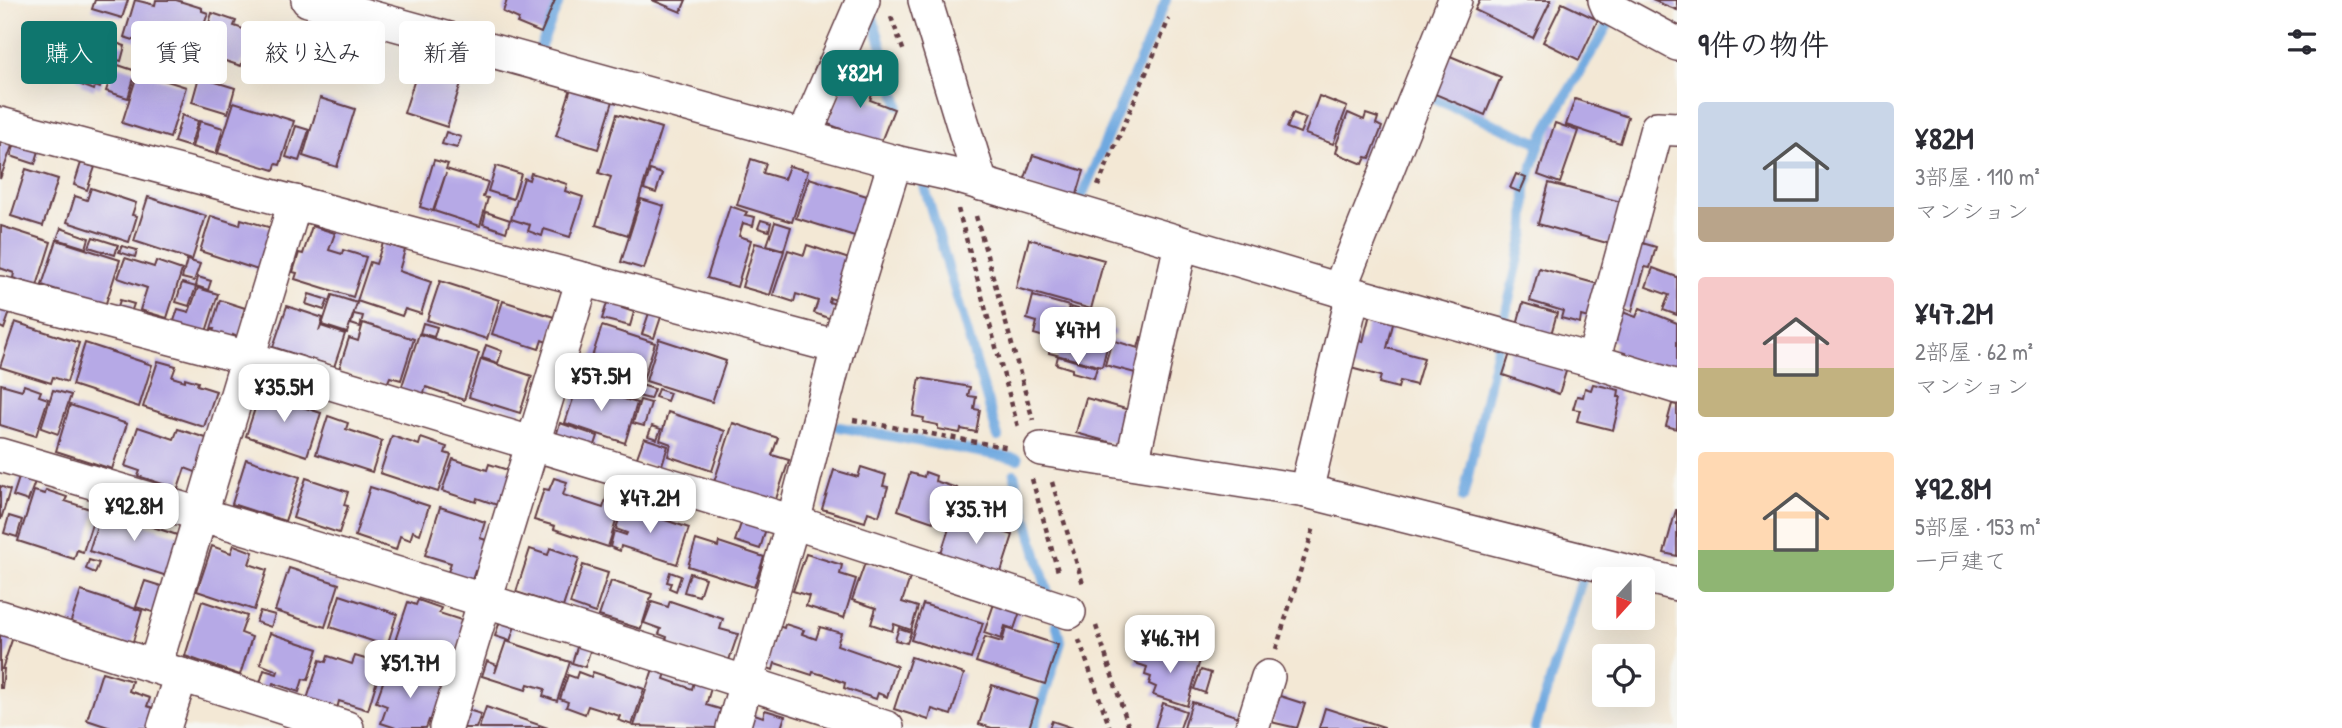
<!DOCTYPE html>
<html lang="ja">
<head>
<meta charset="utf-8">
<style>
  :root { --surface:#fff; --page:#f7f7f7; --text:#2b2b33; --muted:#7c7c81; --accent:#0f766e }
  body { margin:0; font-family:"Patrick Hand","Klee One",sans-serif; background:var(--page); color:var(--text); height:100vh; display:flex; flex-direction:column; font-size:26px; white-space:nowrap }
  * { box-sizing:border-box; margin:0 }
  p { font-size:23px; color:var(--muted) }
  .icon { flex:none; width:38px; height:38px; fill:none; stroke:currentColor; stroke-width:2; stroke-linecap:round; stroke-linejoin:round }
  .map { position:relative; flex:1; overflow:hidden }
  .drawer { display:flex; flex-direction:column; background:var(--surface); width:665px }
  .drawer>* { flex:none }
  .guide { position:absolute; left:21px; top:21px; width:665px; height:63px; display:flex; gap:14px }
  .needle { width:46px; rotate:201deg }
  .fabs { position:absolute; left:1592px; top:567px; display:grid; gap:14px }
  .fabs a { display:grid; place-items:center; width:63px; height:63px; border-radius:7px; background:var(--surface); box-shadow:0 7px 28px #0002; font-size:35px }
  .price { position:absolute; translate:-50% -60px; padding:0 16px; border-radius:14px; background:#fff; color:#222; font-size:23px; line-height:46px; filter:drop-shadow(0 2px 4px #0008) }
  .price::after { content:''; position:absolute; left:50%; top:42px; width:21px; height:16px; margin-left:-10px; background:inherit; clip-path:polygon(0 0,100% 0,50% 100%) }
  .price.active { background:var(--accent); color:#fff }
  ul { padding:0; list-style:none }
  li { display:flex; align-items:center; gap:21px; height:175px; padding:0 21px }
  li span { display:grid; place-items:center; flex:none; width:196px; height:140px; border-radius:7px; color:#555 }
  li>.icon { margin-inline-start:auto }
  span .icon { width:84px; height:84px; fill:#fffc; stroke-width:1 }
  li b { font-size:30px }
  h2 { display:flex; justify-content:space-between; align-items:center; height:84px; padding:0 21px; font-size:30px }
  .tag { padding:0 24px; border-radius:7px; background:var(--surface); box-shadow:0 7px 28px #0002; font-size:24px; line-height:63px }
  .tag.active { background:var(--accent); color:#fff }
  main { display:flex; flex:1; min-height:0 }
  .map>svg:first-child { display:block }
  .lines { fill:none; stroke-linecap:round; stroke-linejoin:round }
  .stream { stroke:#70a9e0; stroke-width:10 }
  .building { fill:#b6a9e6 }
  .minor-casing { stroke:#633d44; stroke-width:36 }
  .path { stroke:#633d44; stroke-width:4.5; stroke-dasharray:5 5; stroke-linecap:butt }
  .minor { stroke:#fff; stroke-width:33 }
</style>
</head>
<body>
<main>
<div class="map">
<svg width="1677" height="728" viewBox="0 0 1677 728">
  <rect width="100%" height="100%" fill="#f6f6f2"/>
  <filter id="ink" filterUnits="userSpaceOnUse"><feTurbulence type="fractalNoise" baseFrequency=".0143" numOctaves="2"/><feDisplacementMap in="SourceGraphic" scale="14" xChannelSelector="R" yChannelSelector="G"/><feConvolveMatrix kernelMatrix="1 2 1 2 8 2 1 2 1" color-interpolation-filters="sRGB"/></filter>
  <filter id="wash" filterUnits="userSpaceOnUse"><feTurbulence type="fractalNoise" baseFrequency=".00686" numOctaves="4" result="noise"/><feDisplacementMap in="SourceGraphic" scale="28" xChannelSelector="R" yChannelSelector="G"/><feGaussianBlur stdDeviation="1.57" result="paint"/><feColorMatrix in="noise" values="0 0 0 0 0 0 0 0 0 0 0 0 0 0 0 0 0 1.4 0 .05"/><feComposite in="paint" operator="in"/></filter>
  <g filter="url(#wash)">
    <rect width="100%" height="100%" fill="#f3e8d5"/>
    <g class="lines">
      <g class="stream">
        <path d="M873 18 899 105"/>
        <path d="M538 53 560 0"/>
        <path d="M1427 96 1540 143"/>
        <path d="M929 184 923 182 998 437"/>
        <path d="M1078 205 1166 0"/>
        <path d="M1503 325 1525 232 1526 187 1540 143 1552 119 1608 25"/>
        <path d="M839 427 1018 459"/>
        <path d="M1014 474 1047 590"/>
        <path d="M1463 498 1498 344"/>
        <path d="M1034 728 1061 642 1056 624"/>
        <path d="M1535 728 1584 574"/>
      </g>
    </g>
    <g id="blocks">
      <g class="building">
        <path d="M95 0H128L122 18 92 9Z"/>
        <path d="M135 0 155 5 156 0H176L202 8V11L208 13 196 49 190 47 188 57 124 37Z"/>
        <path d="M507 0H555L541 33 517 23 519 19 503 12Z"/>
        <path d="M652 0H686L681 12Z"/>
        <path d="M1480 0H1551L1533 38 1475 10Z"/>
        <path d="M1652 0H1677V10Z"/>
        <path d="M1562 3 1598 20 1579 60 1543 42Z"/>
        <path d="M212 13 236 21 234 26 252 32 241 66 200 53Z"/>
        <path d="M92 31 116 38 100 88 95 86 94 90 81 85 82 82 77 80Z"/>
        <path d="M116 43 125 46 121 61 111 58Z"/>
        <path d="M423 54 436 58 432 70 462 80 447 127 404 113Z"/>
        <path d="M1450 56 1501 77 1485 115 1435 94Z"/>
        <path d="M197 59 218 66 214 79 193 72Z"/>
        <path d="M115 64 136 71 128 98 106 91Z"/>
        <path d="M851 65 864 70 858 86 873 92 870 100 894 109 880 144 828 124Z"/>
        <path d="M138 72 186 87 170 138 122 123Z"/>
        <path d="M199 77 235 88 228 113 192 102Z"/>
        <path d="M572 85 614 98 598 149 556 136Z"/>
        <path d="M1319 96 1347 107 1333 144 1305 134Z"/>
        <path d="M320 98 355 109 337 167 303 156Z"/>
        <path d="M1575 99 1628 117 1620 143 1566 125Z"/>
        <path d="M234 102 294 121 280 165 276 164 274 170 218 153Z"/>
        <path d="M1293 113 1306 118 1300 133 1287 128Z"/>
        <path d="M1348 113 1364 120 1366 114 1378 118 1376 124 1382 127 1370 158 1366 157 1363 164 1336 153 1338 146 1336 145Z"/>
        <path d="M617 114 661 128 628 235 596 225 611 177 599 173Z"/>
        <path d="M182 115 198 121 190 147 174 142Z"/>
        <path d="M200 121 223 128 216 154 192 147Z"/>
        <path d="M1555 123 1578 131 1560 183 1538 175Z"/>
        <path d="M296 126 309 130 299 161 286 157Z"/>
        <path d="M446 132 461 137 457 148 442 144Z"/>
        <path d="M1 142 12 146 0 179V147Z"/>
        <path d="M15 143 39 151 35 164 11 156Z"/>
        <path d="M1033 155 1084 171 1075 201 1023 184Z"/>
        <path d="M751 159 766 164 763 173 784 179 789 166 808 171 792 222 737 205Z"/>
        <path d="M434 160 448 164 446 169 488 182 483 197 488 198 480 226 434 211 446 173 433 211 420 207Z"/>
        <path d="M81 163 95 167 87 190 74 185Z"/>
        <path d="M496 166 521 174 513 199 488 191Z"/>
        <path d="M26 169 58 179 43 226 11 216Z"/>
        <path d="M650 170 662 174 656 193 644 189Z"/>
        <path d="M531 173 567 184 565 191 583 197 570 237 544 229 542 236 528 231 530 225 511 219 524 178 529 180Z"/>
        <path d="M1516 174 1526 178 1520 192 1510 188Z"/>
        <path d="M809 178 870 197 858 237 796 218Z"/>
        <path d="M1549 183 1625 203 1614 245 1538 224Z"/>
        <path d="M91 188 136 203 132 215 137 216 129 242 67 222 75 196 87 200Z"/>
        <path d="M148 197 206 216 192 260 134 241Z"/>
        <path d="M641 199 664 206 644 269 621 262Z"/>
        <path d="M730 206 747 212 745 215 755 217 753 226 743 223 739 236 751 240 737 287 707 278Z"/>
        <path d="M486 212 510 220 506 232 483 224Z"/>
        <path d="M211 216 240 225 241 219 275 229 261 271 200 251Z"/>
        <path d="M761 220 771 223 769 231 758 228Z"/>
        <path d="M775 222 791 227 784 250 767 245Z"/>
        <path d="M1 226 51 242 37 286 13 278 14 273 0 268Z"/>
        <path d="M312 226 335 233 329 250 342 254 343 250 366 257 353 297 295 279 297 273 293 272 299 253 303 254Z"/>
        <path d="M61 228 89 238 86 248 57 239Z"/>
        <path d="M93 237 118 245 115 255 89 247Z"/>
        <path d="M1029 239 1104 260 1091 309 1016 288Z"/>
        <path d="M57 240 120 260 105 306 42 285Z"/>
        <path d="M1632 240 1656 247 1650 268 1645 267 1632 311 1614 305Z"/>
        <path d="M383 243 405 250 399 271 431 282 421 314 405 309 402 316 357 301 370 262 376 264Z"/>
        <path d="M755 243 784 251 770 295 742 287Z"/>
        <path d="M807 245 849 259 845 303 830 298 829 302 836 304 831 319 814 313 818 301 796 294 794 302 773 295 788 250 804 255Z"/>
        <path d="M122 246 137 250 135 257 119 252Z"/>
        <path d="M125 258 154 267 156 261 182 270 167 318 140 310 147 288 118 278Z"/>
        <path d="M187 260 200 264 194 281 182 278Z"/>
        <path d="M1539 268 1605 286 1596 320 1581 316 1580 323 1561 318 1563 311 1530 301Z"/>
        <path d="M1653 268 1677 277V315L1663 310 1669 295 1646 287Z"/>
        <path d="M198 277 211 281 208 290 196 286Z"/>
        <path d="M440 281 499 300 487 339 427 320Z"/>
        <path d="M182 283 196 287 189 306 176 302Z"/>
        <path d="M198 288 218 294 206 332 172 327 178 309 189 312Z"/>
        <path d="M309 294 328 300 324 310 306 304Z"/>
        <path d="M332 295 357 303 347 333 322 325Z"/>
        <path d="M1033 296 1069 306 1063 330 1054 327 1051 339 1034 334 1037 322 1027 319Z"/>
        <path d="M609 297 624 301 622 308 634 312 630 326 602 319Z"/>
        <path d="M120 300 134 304 129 318 116 313Z"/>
        <path d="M220 300 245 308 242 317 245 318 239 338 233 335 230 344 211 337 214 329H211Z"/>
        <path d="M503 301 557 318 549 343 542 340 539 349 492 334Z"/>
        <path d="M1523 303 1557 313 1550 338 1516 328Z"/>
        <path d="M287 306 323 318 319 331 321 326 345 334 334 367 273 347Z"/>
        <path d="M1071 307 1088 312 1085 323 1068 318Z"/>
        <path d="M0 308 10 312 4 329 0 327Z"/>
        <path d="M1640 308 1677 323V371L1611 354 1616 342 1606 338 1617 310 1636 317Z"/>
        <path d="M649 313 661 317 654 338 642 334Z"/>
        <path d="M354 314 363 316 360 327 351 324Z"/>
        <path d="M1370 314 1394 320 1387 348 1424 358 1416 385 1400 381 1398 388 1379 383 1381 376 1343 366 1351 339 1363 342Z"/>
        <path d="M1067 321 1087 326 1088 322 1116 330 1114 336 1110 335 1102 367 1049 353 1055 329 1065 331Z"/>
        <path d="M15 322 79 343 67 382 53 377 51 383 0 367Z"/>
        <path d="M363 323 414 339 401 380 390 377 387 384 339 369 349 338 358 341Z"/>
        <path d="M423 323 437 327 434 337 420 333Z"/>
        <path d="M602 326 655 343 643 380 590 363Z"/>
        <path d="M419 334 479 353 464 400 426 387 422 398 400 392Z"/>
        <path d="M1141 337 1153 340 1143 375 1105 365 1112 340 1138 348Z"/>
        <path d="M659 339 726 361 712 402 646 381Z"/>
        <path d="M85 343 152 365 139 407 72 385Z"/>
        <path d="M486 345 502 351 498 363 482 358Z"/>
        <path d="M1512 347 1568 365 1559 394 1503 375Z"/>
        <path d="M1058 356 1097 367 1094 378 1072 372V369L1056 364Z"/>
        <path d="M481 359 532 376 520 413 469 397Z"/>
        <path d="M158 361 176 366 172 377 185 381V378L198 382 197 385 216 391 204 427 143 407Z"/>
        <path d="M604 372 618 376 615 385 601 380Z"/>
        <path d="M623 376 638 380 634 391 620 386Z"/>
        <path d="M920 378 970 387 968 396 976 397 974 409 980 410 976 432 961 429 960 433 938 429V425L923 422 924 418 913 416Z"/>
        <path d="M279 380 293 385 288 399 274 395Z"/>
        <path d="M1 384 22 390 24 385 41 391 39 396 48 399 36 436 0 425Z"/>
        <path d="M578 384 637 403 625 443 565 423Z"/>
        <path d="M1593 384 1619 390 1618 397H1621L1613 430 1577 421 1580 410 1573 409 1577 396 1583 397 1585 388 1591 390Z"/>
        <path d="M641 385 654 389 650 399 638 396Z"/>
        <path d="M658 389 670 393 667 401 655 397Z"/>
        <path d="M53 390 71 395 58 434 41 428Z"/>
        <path d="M260 393 321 413 307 456 246 436Z"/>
        <path d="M1086 398 1133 411 1124 446 1076 433Z"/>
        <path d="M640 400 651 403 644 426 633 423Z"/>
        <path d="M1672 404 1677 405V429L1666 426Z"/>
        <path d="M70 405 127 424 112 469 56 451Z"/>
        <path d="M668 412 725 431 712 471 668 456 671 444 660 440Z"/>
        <path d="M328 416 348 423 346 429 382 441 372 472 316 454Z"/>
        <path d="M560 423 598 436 594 448 556 436Z"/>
        <path d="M733 423 778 438 772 455 789 460 775 502 714 482Z"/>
        <path d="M652 426 661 429 657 439 648 436Z"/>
        <path d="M138 427 174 439 178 429 209 439 198 473 185 468 178 489 138 476 140 471 125 466Z"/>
        <path d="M392 436 419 445 421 438 447 447 445 453 451 455 438 492 380 473Z"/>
        <path d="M644 438 668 446 661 468 636 460Z"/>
        <path d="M246 459 300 477 285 521 232 504Z"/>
        <path d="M453 459 487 470 489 464 514 472 503 507 477 498 476 502 442 491Z"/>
        <path d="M861 467 886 475 883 486 888 487 879 516 868 512 865 522 822 509 834 470 858 477Z"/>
        <path d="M21 472 37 476 28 501 13 496Z"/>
        <path d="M925 472 936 476 935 481 957 488 948 517 936 513 933 522 898 510 910 473 924 477Z"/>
        <path d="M306 478 348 492 344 505 348 506 339 533 293 518Z"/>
        <path d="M554 478 567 482 563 495 603 508 610 487 625 492 608 547 554 529 555 526 534 520 544 489 549 490Z"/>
        <path d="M632 481 678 496 670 520 624 505Z"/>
        <path d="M0 486 10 490 1 519H0Z"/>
        <path d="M370 487 429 506 420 534 413 531 410 540 400 536 396 550 355 536Z"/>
        <path d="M46 490 67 497 65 501 96 511 83 552 77 550 74 559 18 541 34 491 45 494Z"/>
        <path d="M987 503 1017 513 1010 533 981 523Z"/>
        <path d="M623 506 689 528 677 564 621 546 620 551 610 547 614 531 626 535 627 533 616 529Z"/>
        <path d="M440 507 485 522 480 538 495 543 485 575 475 571 472 580 448 572 451 563 425 555Z"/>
        <path d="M102 510 180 536 167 576 89 551Z"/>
        <path d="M1676 510H1677V556L1664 553Z"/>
        <path d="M9 516 22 520 17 537 4 533Z"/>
        <path d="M953 516 1013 535 1000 575 940 556Z"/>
        <path d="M743 518 767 525 760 549 735 541Z"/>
        <path d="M696 540 718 547 719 542 764 557 754 587 688 566Z"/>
        <path d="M234 545 253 552 249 564 267 570 254 610 197 591 212 546 231 553Z"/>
        <path d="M550 548 579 558 563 607 516 592 530 549 548 555Z"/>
        <path d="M806 554 842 565 840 574 856 579 844 618 806 606 809 596 793 591Z"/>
        <path d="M89 560 99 563 95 573 86 569Z"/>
        <path d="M865 563 910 578 902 602 918 607 911 630 894 624 892 631 871 624 876 608 852 600Z"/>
        <path d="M583 565 608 573 595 613 570 604Z"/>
        <path d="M289 568 339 584 325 627 275 611Z"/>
        <path d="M670 572 681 576 676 591 669 588 671 583 667 582Z"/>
        <path d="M690 573 705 578 699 596 684 592Z"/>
        <path d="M145 581 164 587 156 613 136 607Z"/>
        <path d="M611 581 652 594 641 629 599 616Z"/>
        <path d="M81 591 142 611 132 645 70 624Z"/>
        <path d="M340 595 397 614 387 646 330 627Z"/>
        <path d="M996 598 1022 606 1014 629 1005 626 1001 639 984 633Z"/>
        <path d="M418 600 441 608 439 613 467 622 452 669 392 650 408 602 416 605Z"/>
        <path d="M202 601 247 616 241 633 252 637 240 675 185 656Z"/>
        <path d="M670 601 723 619 720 629 738 634 728 663 665 643 667 637 659 634 661 629 644 623 652 602 668 607Z"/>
        <path d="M923 604 983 623 971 659 911 640Z"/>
        <path d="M260 611 275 615 271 627 256 622Z"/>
        <path d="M503 612 518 617 510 641 495 636Z"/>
        <path d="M1143 623 1161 629 1159 634 1163 635 1157 654 1133 647Z"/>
        <path d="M785 624 804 630 802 634 816 639 820 627 841 633 837 645 897 666 887 697 878 693 876 699 844 688 845 683 827 676 813 672 812 675 775 663 773 670 765 667 778 626 784 628Z"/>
        <path d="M899 628 911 632 907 643 895 640Z"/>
        <path d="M1006 628 1058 645 1045 684 976 662 985 637 1002 642Z"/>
        <path d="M0 632 13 637 2 669H4L2 688H0Z"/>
        <path d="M270 633 318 649 308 680 303 679 299 692 273 683 271 689 259 686 264 670 277 674 278 671 260 664Z"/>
        <path d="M506 641 570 662 557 701 543 696 545 689 528 684 526 690 482 676 487 661 497 665 495 673Z"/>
        <path d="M579 641 592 645 585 667 572 663Z"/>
        <path d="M1160 649 1200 660 1187 706 1153 695 1156 687 1149 684 1151 677 1145 675 1147 667 1135 663 1139 650 1158 656Z"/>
        <path d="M328 656 352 664 355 656 382 664 368 710 339 701 337 709 307 699 320 660 326 662Z"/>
        <path d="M911 657 964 674 951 715 932 709 929 720 894 709Z"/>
        <path d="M654 666 667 670 664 679 692 689 694 682 711 688 706 705 723 710 717 728 634 726Z"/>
        <path d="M388 668 448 687 437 722 429 720 426 728H396L381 723 387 706 376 702Z"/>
        <path d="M1201 670 1211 673 1205 693 1194 689Z"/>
        <path d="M102 672 132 681 129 691 150 698 147 706 157 709 151 728H111L87 720Z"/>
        <path d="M578 672 591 677 593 672 644 689 632 725 618 720 620 716 588 706 585 714 566 707 568 702 560 699 568 675 576 678Z"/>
        <path d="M992 685 1038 700 1029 728H992L979 724Z"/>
        <path d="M1280 696 1305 704 1297 728 1271 722Z"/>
        <path d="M1192 702 1239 717 1235 728H1184Z"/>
        <path d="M1163 703 1186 711 1180 728H1155Z"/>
        <path d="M486 707 548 728H479Z"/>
        <path d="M1325 708 1384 727V728H1319Z"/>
        <path d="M468 710 481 714 476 728H462Z"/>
        <path d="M765 710 785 716 781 728H747L752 713 763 717Z"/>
        <path d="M1052 721 1073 728H1049Z"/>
      </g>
    </g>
  </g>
  <g filter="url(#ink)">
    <use href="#blocks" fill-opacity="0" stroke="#633d44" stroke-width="2"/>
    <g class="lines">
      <defs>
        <g id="minor">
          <path d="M308 0 895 162 949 174 1353 294 1593 361 1677 387"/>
          <path d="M925 0 981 184"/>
          <path d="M1605 0 1608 7 1677 44"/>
          <path d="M0 124 838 347"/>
          <path d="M804 137 863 0"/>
          <path d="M1339 290 1455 0"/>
          <path d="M0 293 248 358 793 522 1069 612"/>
          <path d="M1593 361 1657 128 1677 129"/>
          <path d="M1041 449 1306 491 1677 584"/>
          <path d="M0 455C297 542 593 632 887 728"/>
          <path d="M1132 463 1181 244"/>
          <path d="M1306 491 1353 294"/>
          <path d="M0 617 347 728"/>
          <path d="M155 666 295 202"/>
          <path d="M164 728 181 675"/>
          <path d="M446 728 583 279"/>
          <path d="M733 728 793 522 838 347 895 162"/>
          <path d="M1252 728 1268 677"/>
        </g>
      </defs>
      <use href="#minor" class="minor-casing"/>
      <g class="path">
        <path d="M891 17 904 52"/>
        <path d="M1098 186 1169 19"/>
        <path d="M958 209 1018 427"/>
        <path d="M976 216 1033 420"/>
        <path d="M853 420 1010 448"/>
        <path d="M1032 479 1059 575"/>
        <path d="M1052 482 1083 584"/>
        <path d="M1096 626 1129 728"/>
        <path d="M1079 640 1110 728"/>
        <path d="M1276 649 1314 527"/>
      </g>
      <use href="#minor" class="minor"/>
    </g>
  </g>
</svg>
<div class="fabs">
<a><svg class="needle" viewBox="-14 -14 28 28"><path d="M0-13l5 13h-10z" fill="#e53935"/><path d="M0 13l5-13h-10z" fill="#7c7c81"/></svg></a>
<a><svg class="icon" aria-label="locate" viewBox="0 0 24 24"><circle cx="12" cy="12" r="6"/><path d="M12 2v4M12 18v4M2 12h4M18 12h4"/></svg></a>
</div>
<b class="price active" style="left:860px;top:110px">¥82M</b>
<b class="price" style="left:1078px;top:367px">¥47M</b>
<b class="price" style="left:601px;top:413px">¥57.5M</b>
<b class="price" style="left:284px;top:424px">¥35.5M</b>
<b class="price" style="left:650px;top:535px">¥47.2M</b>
<b class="price" style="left:134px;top:543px">¥92.8M</b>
<b class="price" style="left:976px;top:546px">¥35.7M</b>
<b class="price" style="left:1170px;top:675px">¥46.7M</b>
<b class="price" style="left:410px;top:700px">¥51.7M</b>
<div class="guide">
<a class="tag active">購入</a>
<a class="tag">賃貸</a>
<a class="tag">絞り込み</a>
<a class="tag">新着</a>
</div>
</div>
<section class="drawer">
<h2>9件の物件<svg class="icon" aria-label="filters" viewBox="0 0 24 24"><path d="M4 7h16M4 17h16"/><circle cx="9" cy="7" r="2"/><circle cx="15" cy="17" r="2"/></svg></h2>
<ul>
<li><span style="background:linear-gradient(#c9d6e8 75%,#b9a48a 0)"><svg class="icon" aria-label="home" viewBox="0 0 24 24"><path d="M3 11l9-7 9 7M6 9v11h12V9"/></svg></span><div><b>¥82M</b><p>3部屋 · 110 m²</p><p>マンション</p></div></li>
<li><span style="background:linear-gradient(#f6c9c9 65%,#c2b280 0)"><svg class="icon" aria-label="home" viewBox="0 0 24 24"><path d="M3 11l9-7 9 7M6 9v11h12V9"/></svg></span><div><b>¥47.2M</b><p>2部屋 · 62 m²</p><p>マンション</p></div></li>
<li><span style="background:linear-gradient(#ffd9b3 70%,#8fb573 0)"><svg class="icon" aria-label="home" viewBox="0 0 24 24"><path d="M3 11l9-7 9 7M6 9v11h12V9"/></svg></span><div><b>¥92.8M</b><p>5部屋 · 153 m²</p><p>一戸建て</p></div></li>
</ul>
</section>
</main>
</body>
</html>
